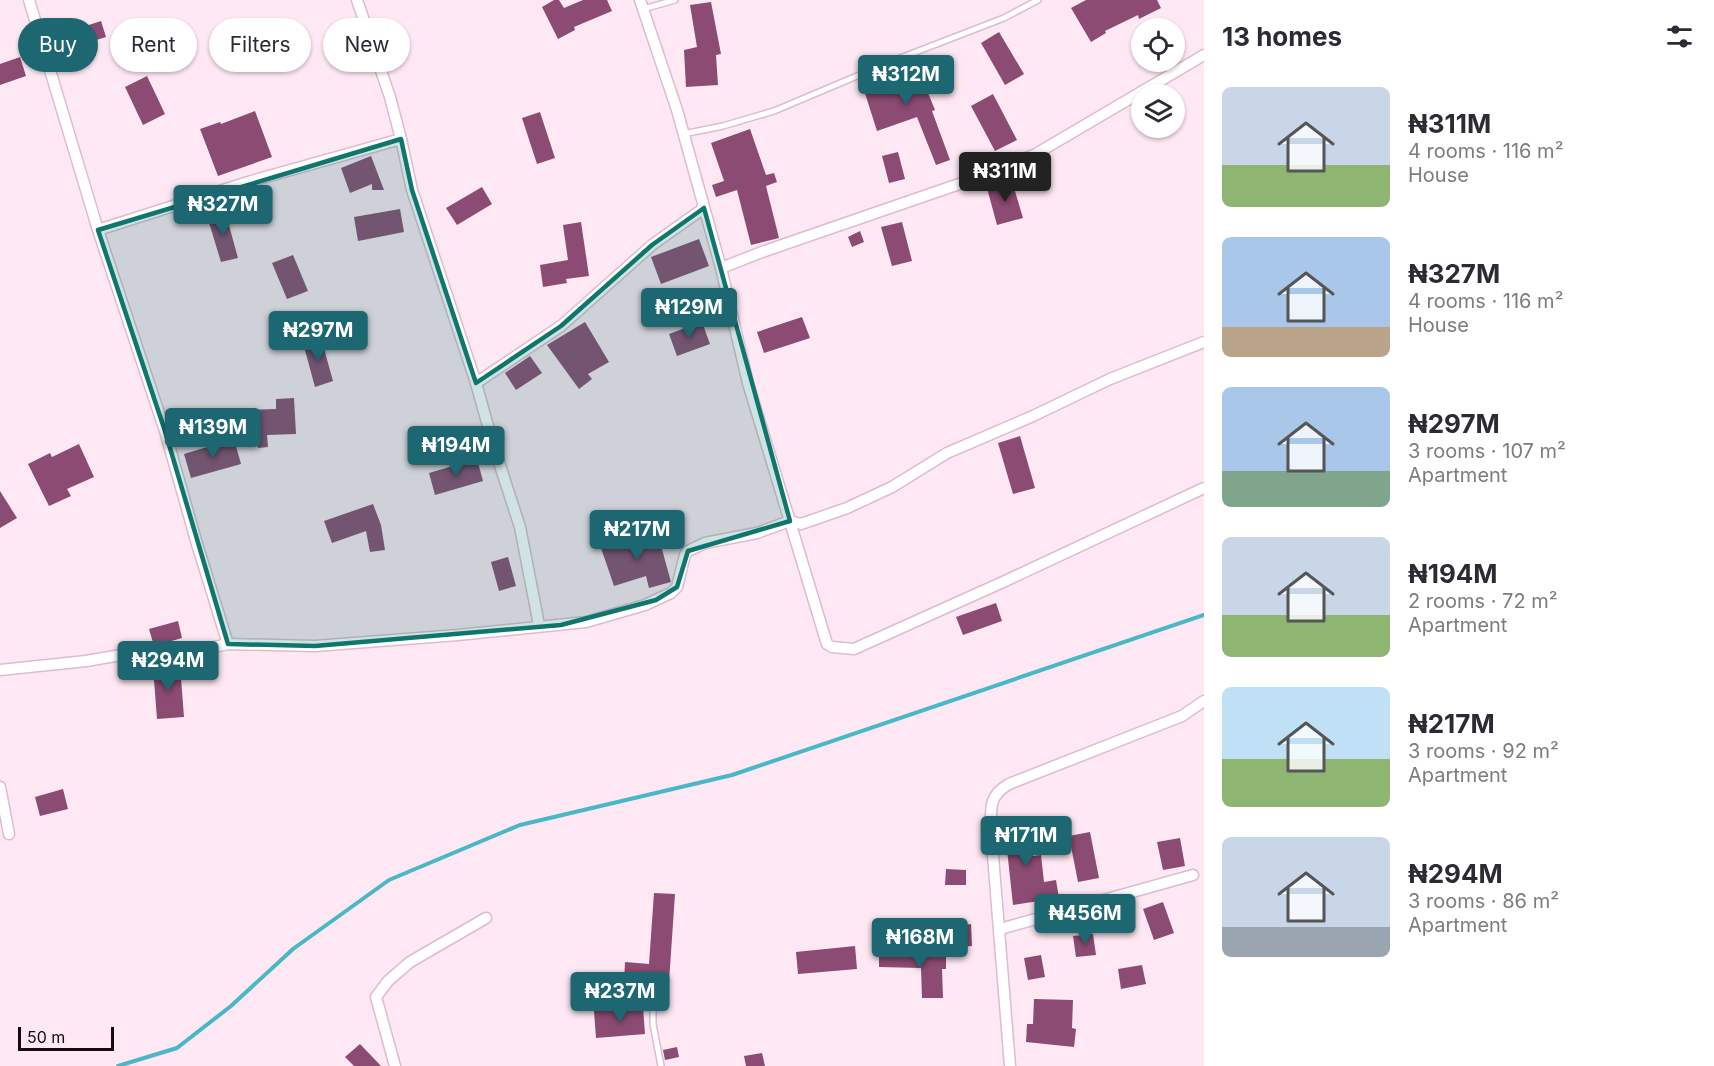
<!DOCTYPE html>
<html lang="en">
<head>
<meta charset="utf-8">
<style>
  :root { --surface:#fff; --page:#f7f7f7; --text:#2b2b33; --muted:#7c7c81; --accent:#1c6771 }
  body { margin:0; font-family:Inter,sans-serif; background:var(--page); color:var(--text); height:100vh; display:flex; flex-direction:column; font-size:22px; white-space:nowrap }
  * { box-sizing:border-box; margin:0 }
  p { font-size:20px; color:var(--muted) }
  .icon { flex:none; width:33px; height:33px; fill:none; stroke:currentColor; stroke-width:2; stroke-linecap:round; stroke-linejoin:round }
  .map { position:relative; flex:1; overflow:hidden }
  .panel { display:flex; flex-direction:column; background:var(--surface); width:510px }
  .panel>* { flex:none }
  .banner { position:absolute; left:18px; top:18px; width:570px; height:54px; display:flex; gap:12px }
  .buttons { position:absolute; left:1131px; top:18px; display:grid; gap:12px }
  .buttons a { display:grid; place-items:center; width:54px; height:54px; border-radius:50%; background:var(--surface); box-shadow:0 2px 4px #0004; font-size:30px }
  .scale { position:absolute; left:18px; bottom:15px; width:96px; box-sizing:border-box; padding-left:6px; border:3px solid #160a11; border-top:0; font-size:16px; line-height:21px; white-space:nowrap; color:#160a11; -webkit-text-stroke:4px #fee8f3; paint-order:stroke }
  .price { position:absolute; translate:-50% -51px; padding:0 14px; border-radius:6px; background:var(--accent); color:#fff; font-size:20px; line-height:39px; filter:drop-shadow(0 2px 3px #0008) }
  .price::after { content:''; position:absolute; left:50%; top:36px; width:18px; height:14px; margin-left:-9px; background:inherit; clip-path:polygon(0 0,100% 0,50% 100%) }
  .price.on { background:#222; color:#fff }
  ul { padding:0; list-style:none }
  li { display:flex; align-items:center; gap:18px; height:150px; padding:0 18px }
  li span { display:grid; place-items:center; flex:none; width:168px; height:120px; border-radius:9px; color:#555 }
  li>.icon { margin-inline-start:auto }
  span .icon { width:72px; height:72px; fill:#fffc; stroke-width:1 }
  li b { font-size:26px }
  h2 { display:flex; justify-content:space-between; align-items:center; height:72px; padding:0 18px; font-size:26px }
  .pill { padding:0 21px; border-radius:27px; background:var(--surface); box-shadow:0 2px 4px #0004; font-size:21px; line-height:54px }
  .pill.on { background:var(--accent); color:#fff }
  main { display:flex; flex:1; min-height:0 }
  .map>svg:first-child { display:block }
  .lines { fill:none; stroke-linecap:round; stroke-linejoin:round }
  .stream { stroke:#48b7c7; stroke-width:4 }
  .building { fill:#8c4b72 }
  .lane-casing { stroke:#debbce; stroke-width:8 }
  .street-casing { stroke:#debbce; stroke-width:13 }
  .lane { stroke:#fff; stroke-width:5 }
  .street { stroke:#fff; stroke-width:10 }
  .marked { fill:#0f766e; fill-opacity:0.2; stroke:#0f766e; stroke-width:4.5; stroke-linejoin:round }
</style>
</head>
<body>
<main>
<div class="map">
<svg width="1204" height="1066" viewBox="0 0 1204 1066">
  <rect width="100%" height="100%" fill="#fee8f3"/>
  <g class="lines">
    <path class="stream" d="M118 1066 177 1048 231 1006 293 949 389 880 520 825 732 775 1204 615"/>
  </g>
  <g class="building">
    <path d="M554 0H559L564 8 583 0H607L612 11 574 27 575 30 558 39 542 7Z"/>
    <path d="M1086 0H1157L1161 8 1139 19 1138 15 1105 31 1106 33 1091 42 1071 8Z"/>
    <path d="M711 2 721 54 716 55 718 85 686 87 684 50 697 47 690 5Z"/>
    <path d="M101 21 106 37 57 52 52 37Z"/>
    <path d="M999 32 1024 74 1005 85 981 43Z"/>
    <path d="M20 57 26 76 0 85V64Z"/>
    <path d="M915 61 935 110 932 111 950 160 936 165 917 117 877 131 863 87 895 77 892 70Z"/>
    <path d="M147 76 165 114 143 125 125 87Z"/>
    <path d="M993 94 1017 140 995 151 971 106Z"/>
    <path d="M255 111 272 157 218 176 200 129 220 122 221 124Z"/>
    <path d="M540 112 555 158 537 164 522 118Z"/>
    <path d="M750 129 766 175 774 173 777 182 766 186 779 238 751 245 737 190 716 197 712 185 724 181 711 143Z"/>
    <path d="M898 152 905 179 889 183 882 156Z"/>
    <path d="M371 156 384 190H372V184L350 193 341 168Z"/>
    <path d="M1012 181 1023 218 997 225 987 188Z"/>
    <path d="M482 187 492 204 457 225 446 208Z"/>
    <path d="M400 209 404 232 358 241 354 217Z"/>
    <path d="M225 211 238 258 221 262 207 216Z"/>
    <path d="M581 222 589 276 566 279 567 283 543 287 540 265 568 260 563 225Z"/>
    <path d="M902 222 912 261 892 266 881 227Z"/>
    <path d="M860 231 864 242 852 247 848 237Z"/>
    <path d="M699 239 709 266 661 284 651 257Z"/>
    <path d="M293 255 308 291 287 299 272 263Z"/>
    <path d="M802 317 810 338 764 353 757 332Z"/>
    <path d="M585 322 609 362 588 374 592 379 579 389 547 345Z"/>
    <path d="M702 322 710 344 677 356 669 334Z"/>
    <path d="M321 338 333 381 315 387 303 343Z"/>
    <path d="M530 356 542 373 516 390 505 373Z"/>
    <path d="M294 398 296 434 267 435 268 447 258 448 257 439H248L247 410 276 409V399Z"/>
    <path d="M1020 436 1035 488 1013 494 998 443Z"/>
    <path d="M234 439 241 464 191 478 184 454Z"/>
    <path d="M79 444 94 477 67 489 71 496 49 506 28 464 50 453 52 457Z"/>
    <path d="M477 459 483 481 435 495 429 473Z"/>
    <path d="M0 491 17 518 0 528Z"/>
    <path d="M373 504 381 525 385 550 370 552 366 531 332 543 324 521Z"/>
    <path d="M657 531 671 582 649 588 646 576 614 586 601 548Z"/>
    <path d="M508 557 516 586 499 591 491 562Z"/>
    <path d="M996 603 1002 621 963 635 956 617Z"/>
    <path d="M178 621 182 638 154 646 149 629Z"/>
    <path d="M180 665 184 717 157 719 153 667Z"/>
    <path d="M63 789 68 809 40 816 35 797Z"/>
    <path d="M1029 821 1033 856 1041 855 1044 882 1056 880 1059 898 1013 905 1006 840H1003L1001 824Z"/>
    <path d="M1090 832 1099 878 1078 882 1069 836Z"/>
    <path d="M1180 838 1185 866 1163 870 1157 842Z"/>
    <path d="M946 869 966 870V885H945Z"/>
    <path d="M654 893 675 894 669 982 641 980V986L624 985 625 962 649 964Z"/>
    <path d="M1163 902 1174 933 1154 940 1143 909Z"/>
    <path d="M971 924 972 946 955 947 954 926Z"/>
    <path d="M1093 934 1096 955 1076 957 1073 936Z"/>
    <path d="M855 946 857 969 798 974 796 952Z"/>
    <path d="M879 951 946 953V969H942L943 998H922L921 968 879 967Z"/>
    <path d="M1041 955 1045 977 1028 980 1024 958Z"/>
    <path d="M1142 965 1146 984 1121 989 1118 969Z"/>
    <path d="M1034 999 1073 1000 1072 1028 1076 1029 1074 1047 1026 1042 1027 1024H1033Z"/>
    <path d="M643 1007 645 1034 596 1038 594 1011Z"/>
    <path d="M360 1044 381 1066H354L345 1057Z"/>
    <path d="M677 1047 679 1057 665 1060 663 1050Z"/>
    <path d="M762 1053 765 1066H746L744 1056Z"/>
  </g>
  <g class="lines">
    <defs>
      <g id="lane">
        <path d="M643 9 675 0"/>
        <path d="M683 134 723 126 774 111 895 60 1004 18 1038 0"/>
        <path d="M653 993V1024L661 1066"/>
      </g>
      <g id="street">
        <path d="M29 0 98 230 165 431 197 544 228 644"/>
        <path d="M357 0 390 97 401 139 412 190 476 383 493 444 520 527 539 625"/>
        <path d="M640 0 677 110 721 268 748 383 827 644 832 647 854 649 1003 582 1204 488"/>
        <path d="M98 230 248 182 401 139"/>
        <path d="M721 268 762 252 965 182 1034 155 1204 55"/>
        <path d="M476 383 561 326 652 245 704 208"/>
        <path d="M0 670 86 661 127 654 168 657 228 644 315 646 458 635 586 622 645 605 671 593 677 587 685 555 688 551 705 543 757 533 790 521 801 524 847 508 892 487 947 453 1033 416 1110 379 1204 342"/>
        <path d="M0 787 9 834"/>
        <path d="M1000 929 1193 875"/>
        <path d="M395 1066 376 997 388 981 410 962 486 918"/>
        <path d="M1010 1066 991 831C991 809 988 796 1009 784L1182 716 1204 701"/>
      </g>
    </defs>
    <use href="#lane" class="lane-casing"/>
    <use href="#street" class="street-casing"/>
    <use href="#lane" class="lane"/>
    <use href="#street" class="street"/>
  </g>
  <path class="marked" d="M401 139 412 190 476 383 561 326 652 245 704 208 790 521 688 551 677 587 656 600 561 625 315 646 228 644 165 431 98 230Z"/>
</svg>
<div class="buttons">
<a><svg class="icon" aria-label="locate" viewBox="0 0 24 24"><circle cx="12" cy="12" r="6"/><path d="M12 2v4M12 18v4M2 12h4M18 12h4"/></svg></a>
<a><svg class="icon" aria-label="layers" viewBox="0 0 24 24"><path d="M12 4l9 5-9 5-9-5zM3 14l9 5 9-5"/></svg></a>
</div>
<div class="scale">50 m</div>
<b class="price" style="left:906px;top:106px">₦312M</b>
<b class="price on" style="left:1005px;top:203px">₦311M</b>
<b class="price" style="left:223px;top:236px">₦327M</b>
<b class="price" style="left:689px;top:339px">₦129M</b>
<b class="price" style="left:318px;top:362px">₦297M</b>
<b class="price" style="left:213px;top:459px">₦139M</b>
<b class="price" style="left:456px;top:477px">₦194M</b>
<b class="price" style="left:637px;top:561px">₦217M</b>
<b class="price" style="left:168px;top:692px">₦294M</b>
<b class="price" style="left:1026px;top:867px">₦171M</b>
<b class="price" style="left:1085px;top:945px">₦456M</b>
<b class="price" style="left:920px;top:969px">₦168M</b>
<b class="price" style="left:620px;top:1023px">₦237M</b>
<div class="banner">
<a class="pill on">Buy</a>
<a class="pill">Rent</a>
<a class="pill">Filters</a>
<a class="pill">New</a>
</div>
</div>
<section class="panel">
<h2>13 homes<svg class="icon" aria-label="filters" viewBox="0 0 24 24"><path d="M4 7h16M4 17h16"/><circle cx="9" cy="7" r="2"/><circle cx="15" cy="17" r="2"/></svg></h2>
<ul>
<li><span style="background:linear-gradient(#c9d6e8 65%,#8fb573 0)"><svg class="icon" aria-label="home" viewBox="0 0 24 24"><path d="M3 11l9-7 9 7M6 9v11h12V9"/></svg></span><div><b>₦311M</b><p>4 rooms · 116 m²</p><p>House</p></div></li>
<li><span style="background:linear-gradient(#a9c7e8 75%,#b9a48a 0)"><svg class="icon" aria-label="home" viewBox="0 0 24 24"><path d="M3 11l9-7 9 7M6 9v11h12V9"/></svg></span><div><b>₦327M</b><p>4 rooms · 116 m²</p><p>House</p></div></li>
<li><span style="background:linear-gradient(#a9c7e8 70%,#7fa58c 0)"><svg class="icon" aria-label="home" viewBox="0 0 24 24"><path d="M3 11l9-7 9 7M6 9v11h12V9"/></svg></span><div><b>₦297M</b><p>3 rooms · 107 m²</p><p>Apartment</p></div></li>
<li><span style="background:linear-gradient(#c9d6e8 65%,#8fb573 0)"><svg class="icon" aria-label="home" viewBox="0 0 24 24"><path d="M3 11l9-7 9 7M6 9v11h12V9"/></svg></span><div><b>₦194M</b><p>2 rooms · 72 m²</p><p>Apartment</p></div></li>
<li><span style="background:linear-gradient(#bfe0f5 60%,#8fb573 0)"><svg class="icon" aria-label="home" viewBox="0 0 24 24"><path d="M3 11l9-7 9 7M6 9v11h12V9"/></svg></span><div><b>₦217M</b><p>3 rooms · 92 m²</p><p>Apartment</p></div></li>
<li><span style="background:linear-gradient(#c9d6e8 75%,#9aa5b1 0)"><svg class="icon" aria-label="home" viewBox="0 0 24 24"><path d="M3 11l9-7 9 7M6 9v11h12V9"/></svg></span><div><b>₦294M</b><p>3 rooms · 86 m²</p><p>Apartment</p></div></li>
</ul>
</section>
</main>
</body>
</html>
